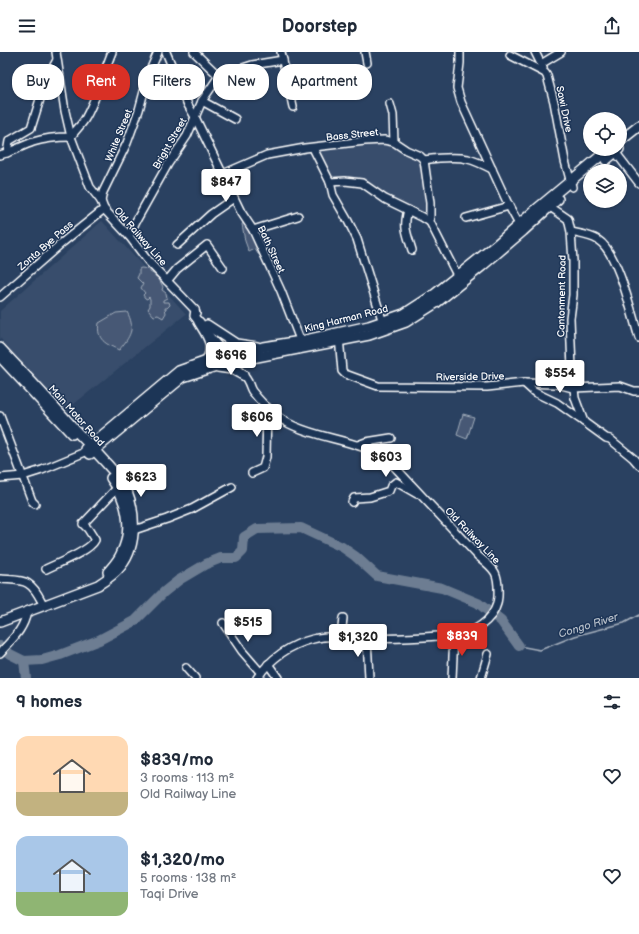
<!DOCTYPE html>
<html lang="en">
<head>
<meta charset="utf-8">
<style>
  :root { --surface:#fff; --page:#f2f2f3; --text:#1f2937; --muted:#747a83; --accent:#d93025 }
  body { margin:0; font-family:"Balsamiq Sans",sans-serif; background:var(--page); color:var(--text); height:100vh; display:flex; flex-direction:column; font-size:15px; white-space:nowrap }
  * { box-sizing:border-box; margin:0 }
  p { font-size:13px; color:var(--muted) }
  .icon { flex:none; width:22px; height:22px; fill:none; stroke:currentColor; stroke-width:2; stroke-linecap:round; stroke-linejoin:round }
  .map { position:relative; height:626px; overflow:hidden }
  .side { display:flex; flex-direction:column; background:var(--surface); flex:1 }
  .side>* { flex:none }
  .guide { position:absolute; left:12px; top:12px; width:400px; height:36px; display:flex; gap:8px }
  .tools { position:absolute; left:583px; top:60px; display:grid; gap:8px }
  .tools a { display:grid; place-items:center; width:44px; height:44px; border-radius:50%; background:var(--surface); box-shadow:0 1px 3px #0004; font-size:20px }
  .price { position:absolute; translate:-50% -34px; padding:0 9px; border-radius:4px; background:#fff; color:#222; font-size:13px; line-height:26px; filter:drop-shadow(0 1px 2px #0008) }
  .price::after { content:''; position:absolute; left:50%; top:24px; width:12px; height:9px; margin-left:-6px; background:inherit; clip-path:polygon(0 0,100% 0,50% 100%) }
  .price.selected { background:var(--accent); color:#fff }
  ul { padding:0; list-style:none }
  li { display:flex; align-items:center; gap:12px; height:100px; padding:0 16px }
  li span { display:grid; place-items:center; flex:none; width:112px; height:80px; border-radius:12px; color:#555 }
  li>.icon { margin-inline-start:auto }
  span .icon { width:48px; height:48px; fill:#fffc; stroke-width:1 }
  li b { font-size:17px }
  h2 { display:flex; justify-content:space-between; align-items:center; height:48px; padding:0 16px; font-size:17px }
  .tag { padding:0 14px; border-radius:16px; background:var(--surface); box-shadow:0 1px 3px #0004; font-size:14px; line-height:36px }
  .tag.selected { background:var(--accent); color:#fff }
  header { display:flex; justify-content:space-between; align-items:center; height:52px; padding:0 16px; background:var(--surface); font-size:18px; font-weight:800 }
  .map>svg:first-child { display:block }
  .built { fill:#394e6c }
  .green { fill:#465975; stroke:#a2acba }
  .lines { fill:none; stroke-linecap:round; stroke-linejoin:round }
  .stream { stroke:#a7b1be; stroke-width:1.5 }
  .river { stroke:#6d7d92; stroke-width:10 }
  .minor-casing { stroke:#fff; stroke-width:10 }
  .major-casing { stroke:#fff; stroke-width:12 }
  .minor { stroke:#1d3557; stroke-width:7 }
  .major { stroke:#1d3557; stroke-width:9 }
  .labels { text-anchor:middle; stroke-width:3; stroke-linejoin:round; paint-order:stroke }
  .street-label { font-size:10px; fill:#fff; stroke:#1d3557 }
  .water-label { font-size:11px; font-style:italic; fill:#b6bec8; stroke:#1d3557 }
</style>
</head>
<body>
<header><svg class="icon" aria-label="menu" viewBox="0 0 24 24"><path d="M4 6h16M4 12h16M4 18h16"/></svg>Doorstep<svg class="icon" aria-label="share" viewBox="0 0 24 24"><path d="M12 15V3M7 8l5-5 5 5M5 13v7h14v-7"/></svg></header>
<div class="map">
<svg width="639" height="626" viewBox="0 0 639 626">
  <rect width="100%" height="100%" fill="#2a4161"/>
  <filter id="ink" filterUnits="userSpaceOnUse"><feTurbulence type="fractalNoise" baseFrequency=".025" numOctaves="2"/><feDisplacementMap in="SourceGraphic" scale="8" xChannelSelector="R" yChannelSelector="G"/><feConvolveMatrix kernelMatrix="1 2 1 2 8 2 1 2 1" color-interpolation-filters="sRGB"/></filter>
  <g filter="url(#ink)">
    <g class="built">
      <path d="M382 90 421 108 429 167 365 132 330 130 315 99 351 93Z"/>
      <path d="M102 169 186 262 64 360 0 286V259Z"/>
    </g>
    <g class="green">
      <path d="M247 168 262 203 258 202 255 197 249 200 245 189 242 172Z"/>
      <path d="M141 216 150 217V220L155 223 156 225H158L163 235 162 238 166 241 167 246 163 248V250H169L170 253 167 256H165L166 261 163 266 158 263 154 264 148 257 150 254V247L149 245 147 247 145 246 143 243 145 241 141 236 143 232 137 226 139 222V217Z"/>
      <path d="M127 260C136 276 130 285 119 298 106 292 96 288 99 271L116 261Z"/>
      <path d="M463 362 474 365 467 387 457 383Z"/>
    </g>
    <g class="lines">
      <path class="stream" d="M519 594 540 598 575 584 624 571 639 563"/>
      <g class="river">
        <path d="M0 594 10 602 24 609 42 608 60 603 99 588 135 569 164 540 179 528 206 512 221 506H236L243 499 244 485 257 477 301 476 342 495 355 504 377 524 442 536 478 551 501 569 519 594"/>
        <path d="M24 609 26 626"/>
      </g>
      <defs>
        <g id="minor">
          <path d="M56 0 65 59 71 85 90 135 101 149 104 157 129 184 148 209 195 258 196 261"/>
          <path d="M166 0 188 53 195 65 241 160 253 178 281 239 302 293"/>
          <path d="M194 0 219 24"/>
          <path d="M281 0 293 55"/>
          <path d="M365 0 367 11"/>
          <path d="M460 0V11L457 36 461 50 509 154 521 176"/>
          <path d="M535 0 543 16"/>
          <path d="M510 3 545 21 547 24 554 50 565 109 572 135"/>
          <path d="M541 12 561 0"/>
          <path d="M202 49 235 67"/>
          <path d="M390 52 393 63 394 90"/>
          <path d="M313 96 330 130 333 143 348 169 357 187 384 274"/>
          <path d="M613 97 639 131"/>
          <path d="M7 101 9 89 31 76 46 28 57 8"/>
          <path d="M0 103C11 100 22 94 33 90 45 86 58 85 71 85 75 78 82 73 86 65 97 45 103 22 112 0"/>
          <path d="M424 108C438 106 454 104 468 107 476 109 484 113 492 117"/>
          <path d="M223 122 267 103 305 96 365 89 384 88 394 90 406 98 420 104 424 108 430 151V170L459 227"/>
          <path d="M330 130 345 129 362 131 385 147 422 165 430 170"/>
          <path d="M101 149 103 140 127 91 139 58 149 21 158 0"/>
          <path d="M546 152 568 167 571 180 573 209V243L570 266 572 317 575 346 584 370 606 386 610 387 633 406 639 413"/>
          <path d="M408 158C403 176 407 181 412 198"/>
          <path d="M466 166 509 154"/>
          <path d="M253 178 298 164"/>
          <path d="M571 180C580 182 590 183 598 188 618 200 632 263 639 286"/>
          <path d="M129 184 136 169 168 112 187 84 202 49 219 24 252 13 283 8"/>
          <path d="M177 193 211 162 234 146"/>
          <path d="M167 229 177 217 207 193 223 216"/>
          <path d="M0 245 63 190 104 157"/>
          <path d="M195 258 194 264 202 274"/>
          <path d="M208 282 229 307 230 310C236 316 245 323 248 330 250 334 250 336 252 339 263 353 278 367 294 374 327 389 360 387 391 411L478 504C496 518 499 521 498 545 497 564 480 577 463 582 455 584 446 584 438 584 414 586 389 587 365 586 348 585 330 583 313 587 289 593 271 606 257 626"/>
          <path d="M339 285 342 319 345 322 378 334 487 335 524 331 557 332 573 336 620 334 634 339H639"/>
          <path d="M524 331 534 340 557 351 584 370"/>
          <path d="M0 364 32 449 35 452"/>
          <path d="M358 393 366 390 391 386"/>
          <path d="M252 421 263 416 266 405 267 355"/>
          <path d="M0 426 23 424 42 418 88 399"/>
          <path d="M352 450 354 446 370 445 389 439 391 434 396 430 417 442"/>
          <path d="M134 478 167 467 192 457 232 435"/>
          <path d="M46 517C58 511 90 499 95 488L88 477 83 472 118 435"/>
          <path d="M0 527C24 529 30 526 42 550"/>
          <path d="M223 571 242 599 261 621"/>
          <path d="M341 585 343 566"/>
          <path d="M367 586 369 626"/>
          <path d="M0 601C12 587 23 579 27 560"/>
          <path d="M268 612 278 626"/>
          <path d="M186 616 195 626"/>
          <path d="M452 626 454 583"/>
          <path d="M481 626 488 602"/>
        </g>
        <g id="major">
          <path d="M620 89 639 74"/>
          <path d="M606 108 619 97"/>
          <path d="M199 270C208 285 215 292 207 309"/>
          <path d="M207 273 236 292 257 295"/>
          <path d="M0 296C26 324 52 351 76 379 87 390 97 401 107 412 113 419 120 426 124 433 136 456 138 493 121 514 115 522 106 528 98 533L0 570"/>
          <path d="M1 306 72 382"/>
          <path d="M242 308 369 283 406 270 436 251 482 214 523 179 558 147"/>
          <path d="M218 315 232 317 243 323"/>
          <path d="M86 397 179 319 207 309 234 306 263 295 301 289 369 274 404 262 435 242 496 193 533 160 609 97"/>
          <path d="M90 402 183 325 225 311"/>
          <path d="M108 520C113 514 118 509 121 502 134 478 127 447 111 426"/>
        </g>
      </defs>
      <use href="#minor" class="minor-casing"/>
      <use href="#major" class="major-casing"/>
      <use href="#minor" class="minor"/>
      <use href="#major" class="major"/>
    </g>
  </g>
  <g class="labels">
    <g class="street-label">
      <text transform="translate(565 57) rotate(78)" y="4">Sawi Drive</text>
      <text transform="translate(352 82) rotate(-6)" y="4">Bass Street</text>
      <text transform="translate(118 83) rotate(-68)" y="4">White Street</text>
      <text transform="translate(169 91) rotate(-60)" y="4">Bright Street</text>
      <text transform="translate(141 184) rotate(49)" y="4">Old Railway Line</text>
      <text transform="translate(45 193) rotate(-41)" y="4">Zonta Bye Pass</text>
      <text transform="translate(272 197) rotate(65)" y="4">Bath Street</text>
      <text transform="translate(561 244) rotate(-89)" y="4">Cantonment Road</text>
      <text transform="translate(346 266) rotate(-14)" y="4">King Harman Road</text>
      <text transform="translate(470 324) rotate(-1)" y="4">Riverside Drive</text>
      <text transform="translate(77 363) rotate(48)" y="4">Main Motor Road</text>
      <text transform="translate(473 483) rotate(46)" y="4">Old Railway Line</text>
    </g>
    <g class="water-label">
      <text transform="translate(588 573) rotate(-17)" y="4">Congo River</text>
    </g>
  </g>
</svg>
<div class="tools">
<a><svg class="icon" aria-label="locate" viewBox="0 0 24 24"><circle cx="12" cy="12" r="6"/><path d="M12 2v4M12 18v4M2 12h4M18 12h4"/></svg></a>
<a><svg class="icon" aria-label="layers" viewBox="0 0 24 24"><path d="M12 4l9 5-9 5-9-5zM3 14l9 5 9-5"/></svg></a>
</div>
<b class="price" style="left:226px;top:151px">$847</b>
<b class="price" style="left:231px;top:324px">$696</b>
<b class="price" style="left:560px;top:342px">$554</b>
<b class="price" style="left:257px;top:386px">$606</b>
<b class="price" style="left:386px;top:426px">$603</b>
<b class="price" style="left:141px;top:446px">$623</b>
<b class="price" style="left:248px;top:591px">$515</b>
<b class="price selected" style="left:462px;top:605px">$839</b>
<b class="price" style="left:358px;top:606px">$1,320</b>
<div class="guide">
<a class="tag">Buy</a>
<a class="tag selected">Rent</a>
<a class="tag">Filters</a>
<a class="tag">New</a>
<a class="tag">Apartment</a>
</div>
</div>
<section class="side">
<h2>9 homes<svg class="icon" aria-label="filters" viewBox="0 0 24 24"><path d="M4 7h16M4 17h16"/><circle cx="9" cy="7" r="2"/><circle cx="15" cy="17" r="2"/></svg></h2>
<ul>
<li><span style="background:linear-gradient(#ffd9b3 70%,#c2b280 0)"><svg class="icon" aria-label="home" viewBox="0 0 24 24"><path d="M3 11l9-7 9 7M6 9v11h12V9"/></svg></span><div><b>$839/mo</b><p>3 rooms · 113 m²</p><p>Old Railway Line</p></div><svg class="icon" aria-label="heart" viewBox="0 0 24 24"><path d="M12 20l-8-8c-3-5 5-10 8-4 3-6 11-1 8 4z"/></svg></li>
<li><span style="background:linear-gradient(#a9c7e8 70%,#8fb573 0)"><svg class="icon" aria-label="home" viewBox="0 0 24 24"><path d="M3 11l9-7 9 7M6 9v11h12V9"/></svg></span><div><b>$1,320/mo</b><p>5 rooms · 138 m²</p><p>Taqi Drive</p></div><svg class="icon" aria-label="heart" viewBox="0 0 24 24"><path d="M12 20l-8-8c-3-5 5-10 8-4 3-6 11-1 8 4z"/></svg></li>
</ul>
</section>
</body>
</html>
